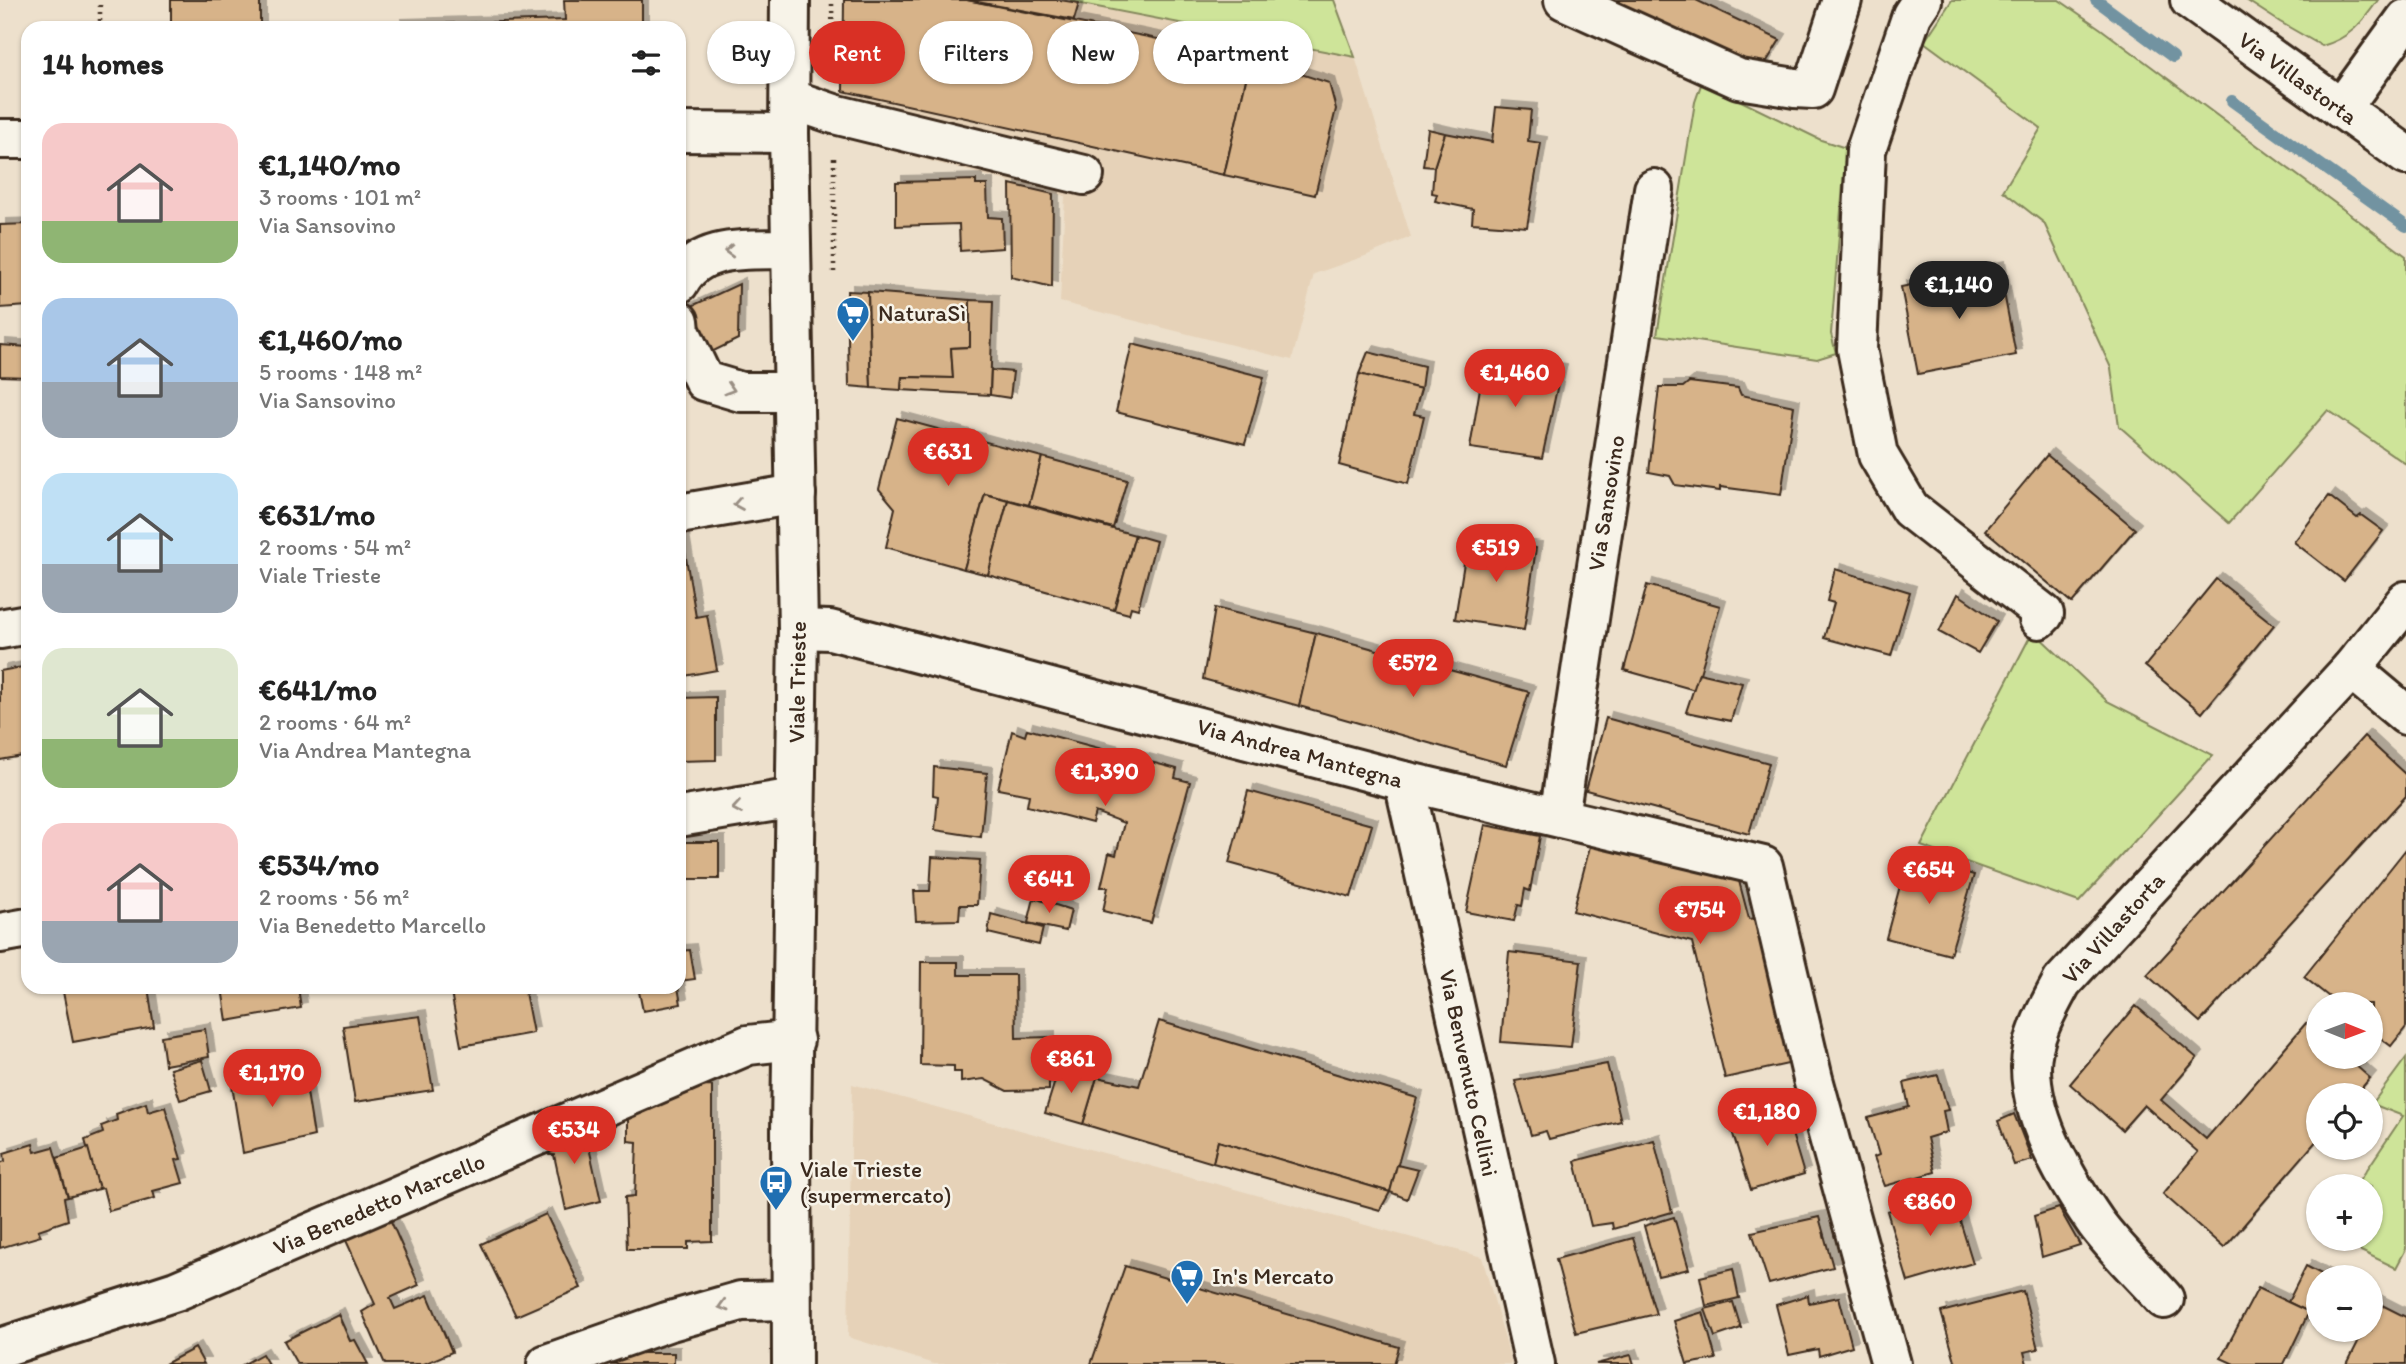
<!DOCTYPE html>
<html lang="en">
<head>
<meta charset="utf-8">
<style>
  :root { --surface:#fff; --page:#f2f2f2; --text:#222; --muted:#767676; --accent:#d93025 }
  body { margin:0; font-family:Itim,sans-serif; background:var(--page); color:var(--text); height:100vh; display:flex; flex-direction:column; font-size:26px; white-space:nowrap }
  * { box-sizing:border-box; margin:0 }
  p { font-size:23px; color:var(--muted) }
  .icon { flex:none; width:38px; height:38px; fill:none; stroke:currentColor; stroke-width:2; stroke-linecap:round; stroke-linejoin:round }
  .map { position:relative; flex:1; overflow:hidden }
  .panel { position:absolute; left:21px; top:21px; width:665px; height:973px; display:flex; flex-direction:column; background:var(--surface); border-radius:21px; box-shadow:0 2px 5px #0004 }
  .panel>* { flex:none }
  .top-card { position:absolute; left:707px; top:21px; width:665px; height:63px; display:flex; gap:14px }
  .needle { width:46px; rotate:91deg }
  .controls { position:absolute; left:2306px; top:992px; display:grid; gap:14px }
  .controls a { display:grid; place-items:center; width:77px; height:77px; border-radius:50%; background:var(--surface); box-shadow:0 2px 5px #0004; font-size:35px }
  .price { position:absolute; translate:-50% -60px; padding:0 16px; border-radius:24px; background:var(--accent); color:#fff; font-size:23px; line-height:46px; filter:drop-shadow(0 2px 4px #0008) }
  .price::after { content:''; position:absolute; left:50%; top:42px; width:21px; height:16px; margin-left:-10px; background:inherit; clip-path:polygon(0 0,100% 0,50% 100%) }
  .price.active { background:#222; color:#fff }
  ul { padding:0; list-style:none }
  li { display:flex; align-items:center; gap:21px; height:175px; padding:0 21px }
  li span { display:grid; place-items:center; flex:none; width:196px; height:140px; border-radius:21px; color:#555 }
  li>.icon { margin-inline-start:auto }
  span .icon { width:84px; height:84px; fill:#fffc; stroke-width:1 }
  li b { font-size:30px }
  h2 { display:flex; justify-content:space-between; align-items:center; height:84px; padding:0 21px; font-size:30px }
  .tag { padding:0 24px; border-radius:32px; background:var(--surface); box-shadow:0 2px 5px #0004; font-size:24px; line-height:63px }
  .tag.active { background:var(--accent); color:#fff }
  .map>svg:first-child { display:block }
  .built { fill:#e6d2b8 }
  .green { fill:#cee499; stroke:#84875c; stroke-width:2 }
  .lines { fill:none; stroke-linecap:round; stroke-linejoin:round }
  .stream { stroke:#7293a1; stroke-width:12 }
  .building { fill:#d7b389; stroke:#3b2a1e; stroke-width:2; filter:url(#shadow) }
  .minor-casing { stroke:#3b2a1e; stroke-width:44 }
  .major-casing { stroke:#3b2a1e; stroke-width:44 }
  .path { stroke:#3b2a1e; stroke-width:4.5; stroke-dasharray:2 5; stroke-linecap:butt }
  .minor { stroke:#f7f3e8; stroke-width:38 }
  .major { stroke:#f7f3e8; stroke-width:38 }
  .oneway { stroke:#998e83 }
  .labels { text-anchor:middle; stroke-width:5; stroke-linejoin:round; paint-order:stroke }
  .street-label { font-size:23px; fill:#3b2a1e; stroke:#f7f3e8 }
  .poi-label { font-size:23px; fill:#3b2a1e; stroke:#f7f3e8; text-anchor:start }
</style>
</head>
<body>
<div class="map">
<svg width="2406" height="1364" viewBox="0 0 2406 1364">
  <defs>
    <filter id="shadow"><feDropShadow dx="6" dy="-6" stdDeviation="0" flood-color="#0004"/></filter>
  </defs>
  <rect width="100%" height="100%" fill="#ede0cc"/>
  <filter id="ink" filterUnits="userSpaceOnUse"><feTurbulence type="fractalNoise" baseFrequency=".0143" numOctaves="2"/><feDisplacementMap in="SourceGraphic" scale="14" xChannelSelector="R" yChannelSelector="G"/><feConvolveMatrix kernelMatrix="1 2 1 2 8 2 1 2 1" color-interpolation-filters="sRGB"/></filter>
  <g filter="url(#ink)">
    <g class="built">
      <path d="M844 0H1060L1355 57 1411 237 1365 256 1314 274 1292 360 1060 302 1065 196 845 139 843 91Z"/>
      <path d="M852 1084 1482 1257 1512 1364H934L848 1337Z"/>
    </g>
    <g class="green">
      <path d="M1071 0H1334L1355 57 1071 2Z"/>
      <path d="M1952 0H2059L2101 29 2406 256V464L2328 410 2229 523 2119 426 2111 368 2044 223 2003 191 2041 128 1924 42Z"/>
      <path d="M2246 0H2378C2362 23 2350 38 2322 46L2280 22Z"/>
      <path d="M1702 82 1821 140 1846 148 1831 334 1836 353 1817 359 1657 335 1695 102Z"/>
      <path d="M2033 631 2107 701 2213 755 2079 902 1921 846Z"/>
      <path d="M2406 1058V1249L2396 1268 2336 1239H2371V1186H2356L2403 1116 2372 1104Z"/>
    </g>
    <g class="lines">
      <g class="stream">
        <path d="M2096 0 2173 57"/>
        <path d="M2232 101 2406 226"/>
      </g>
    </g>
    <g class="building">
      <rect x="171" y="0" width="89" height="28"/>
      <path d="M564 0H642V28H396V25L565 20Z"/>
      <path d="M844 0H967L1251 58 1224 175 843 91Z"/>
      <path d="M967 0H1060L1079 3 1074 20Z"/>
      <path d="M1604 0H1696L1780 40 1759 74Z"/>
      <path d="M1251 58 1329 83 1336 109 1315 195 1224 175Z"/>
      <path d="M1496 107 1531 110 1528 141 1541 143 1527 227 1472 223 1473 209 1435 201 1437 194 1432 193 1434 167 1445 133 1492 142Z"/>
      <path d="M1428 129 1445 133 1434 167 1423 166Z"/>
      <path d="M976 180V185H987L988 217 1002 218 1003 248 960 251 959 224 896 226V182Z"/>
      <path d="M1010 184 1053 194 1052 287 1011 277Z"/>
      <path d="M28 224V306L0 308V225Z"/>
      <path d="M1999 267 2016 355 1918 374 1901 287Z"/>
      <path d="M739 284 738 339 679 368V312Z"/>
      <path d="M847 291 868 292 871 388 849 386Z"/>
      <path d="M868 292 970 300V347L951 348 953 378 902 377 901 390 871 388Z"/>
      <path d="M970 300 993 301 990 395 901 390 902 377 953 378 951 348 970 347Z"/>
      <path d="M1132 344 1264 377 1245 444 1116 412Z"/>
      <path d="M0 345 28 347V377L0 376Z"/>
      <path d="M1368 352 1424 366 1421 389 1359 374Z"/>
      <path d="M1491 359 1561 370 1542 458 1470 448 1481 382 1488 383Z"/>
      <path d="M991 370 1013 372 1010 398 990 395Z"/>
      <path d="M1359 374 1421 389 1414 414 1424 416 1408 484 1339 465Z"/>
      <path d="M1689 382 1738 388 1741 395 1794 406 1781 495 1720 487V491L1675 485 1670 476 1649 472 1659 387H1683Z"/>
      <path d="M897 418 1042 457 1029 505 985 494 964 569 886 547 895 508 879 489Z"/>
      <path d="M2047 455 2135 529 2072 603 1985 530Z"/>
      <path d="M1042 457 1127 480 1113 528 1029 505Z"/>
      <path d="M985 494 1008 500 988 575 964 569Z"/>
      <path d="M2329 496 2357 518 2361 515 2383 531 2344 581 2294 542Z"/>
      <path d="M1008 500 1135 535 1114 610 988 575Z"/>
      <path d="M682 534 696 617 707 615 717 670 679 677V535Z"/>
      <path d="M1135 535 1156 541 1138 609 1131 607 1129 614 1114 610Z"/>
      <path d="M1468 538 1536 548 1524 630 1455 619Z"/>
      <path d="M1835 569 1910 592 1891 656 1824 638 1834 603 1827 601Z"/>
      <path d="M2216 579 2274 625 2202 713 2145 666Z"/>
      <path d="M1647 585 1720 606 1695 690 1624 670Z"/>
      <path d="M1958 594 1997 621 1978 653 1939 632Z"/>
      <path d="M1215 608 1316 633 1299 706 1203 679Z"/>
      <path d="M1316 633 1529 692 1506 765 1299 706Z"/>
      <path d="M28 666V755L0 760V671Z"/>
      <path d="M1699 673 1742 683 1731 721 1686 712Z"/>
      <path d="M716 697V760L679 761V698Z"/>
      <path d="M1606 718 1769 763 1749 834 1586 790Z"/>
      <path d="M1027 729 1177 769 1175 778 1190 782 1151 923 1103 911 1108 887H1101L1109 853 1116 855 1124 823 1095 812 1092 823 1027 806 1029 795 998 789 1012 731 1025 736Z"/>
      <path d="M2364 736 2406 775V796L2200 1022 2147 975Z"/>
      <path d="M934 767 987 773 981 837 935 830 938 796 933 795Z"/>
      <path d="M1248 791 1372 825 1351 897 1229 863Z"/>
      <path d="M1485 825 1540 836 1530 891 1525 889 1522 906 1518 905 1514 921 1466 912Z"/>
      <path d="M1592 839 1739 881 1749 919 1763 917 1797 1062 1725 1078 1692 942 1573 911Z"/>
      <rect x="679" y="842" width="40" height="37"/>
      <path d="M2406 849V1027L2391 1046 2371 1031V1004H2338L2304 977Z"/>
      <path d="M1908 856 1974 875 1950 955 1886 938Z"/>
      <path d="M932 857 980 860 977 905H960L959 920 916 921 914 891H930Z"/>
      <path d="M1034 898 1071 910 1066 931 1028 923Z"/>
      <path d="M991 914 1043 928 1039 945 988 933Z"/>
      <path d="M690 950 695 979 679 981V951Z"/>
      <path d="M1509 952 1581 961 1571 1047 1501 1042Z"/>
      <path d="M921 962H958V975H1015L1016 1038 1049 1037V1090L1007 1091 984 1079 961 1082V1072H954V1066L920 1065Z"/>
      <path d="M62 987H148L154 1027 73 1042Z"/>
      <path d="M298 987 301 1008 227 1021 222 988Z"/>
      <path d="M450 987H524L533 1033 461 1046Z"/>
      <path d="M638 987H678L681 1004 643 1011Z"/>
      <path d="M2136 1006 2197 1058 2161 1100 2206 1139 2306 1023 2319 1034V1057H2346L2370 1078 2355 1096H2319V1138L2224 1248 2163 1194 2198 1152 2144 1105 2122 1130 2070 1084Z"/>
      <path d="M420 1016 433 1090 355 1102 343 1026Z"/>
      <path d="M1159 1021 1417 1098 1390 1192 1218 1141 1213 1163 1083 1124 1097 1077 1139 1086Z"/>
      <path d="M205 1029 209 1057 165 1065 161 1036Z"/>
      <path d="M202 1060 211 1091 180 1100 170 1069Z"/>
      <path d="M1607 1064 1621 1121 1549 1139 1546 1131 1531 1135 1515 1081Z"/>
      <path d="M1060 1065 1097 1077 1083 1124 1045 1113Z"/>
      <path d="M303 1067 314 1136 243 1153 231 1079Z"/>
      <path d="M1938 1075 1948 1110 1943 1111 1947 1132 1927 1138 1935 1172 1885 1186 1874 1157 1879 1155 1868 1118 1909 1107 1904 1083Z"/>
      <path d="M712 1086V1241L688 1242V1249H627L625 1197 635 1196 637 1142 628 1141V1100L652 1088Z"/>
      <path d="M146 1103 148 1112 165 1107 181 1159 176 1160 183 1183 153 1191 155 1198 109 1211 103 1188 99 1189 85 1140 103 1133 101 1126 117 1120 116 1114Z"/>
      <path d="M1784 1107 1804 1174 1751 1190 1729 1122Z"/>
      <path d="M2014 1114 2032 1160 2014 1165 1998 1121Z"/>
      <path d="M583 1123 592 1136 588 1143 601 1201 566 1210 554 1155H549L542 1139Z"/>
      <path d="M1654 1140 1672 1212 1613 1229 1612 1223 1591 1226 1575 1161Z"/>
      <path d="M1218 1141 1390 1192 1380 1210 1213 1163Z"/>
      <path d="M33 1144 35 1152 53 1147 68 1197 64 1198 68 1220 38 1230 41 1236 0 1248V1163L5 1161 4 1153Z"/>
      <path d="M88 1148 99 1189 68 1197 57 1158Z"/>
      <path d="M1397 1165 1418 1170 1407 1199 1390 1192Z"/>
      <path d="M1952 1195 1973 1263 1908 1282 1887 1211Z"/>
      <path d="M2059 1208 2080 1245 2042 1257 2034 1216Z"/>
      <path d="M546 1214 581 1288 516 1316 481 1244Z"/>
      <path d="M1674 1217 1689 1269 1658 1276 1644 1226Z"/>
      <path d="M1819 1217 1833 1267 1769 1284 1752 1232Z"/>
      <path d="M390 1219 419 1285 390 1298 395 1309 428 1295 452 1352 424 1364H385L362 1312 375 1304 344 1236Z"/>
      <path d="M1633 1238 1656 1314 1576 1333 1556 1259Z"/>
      <path d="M1125 1266 1399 1347 1394 1364H1091Z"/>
      <path d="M2306 1266 2329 1278H2319V1317L2288 1302Z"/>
      <path d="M1733 1269 1739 1298 1706 1306 1700 1277Z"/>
      <path d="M2258 1288 2309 1312 2284 1364H2234L2221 1358Z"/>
      <path d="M2023 1291 2038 1349 2024 1352 2027 1364H1956L1941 1312Z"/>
      <path d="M1808 1295 1809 1303 1839 1297 1852 1346 1819 1356 1818 1349 1789 1355 1776 1305Z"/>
      <path d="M2371 1299 2378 1303 2371 1316Z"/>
      <path d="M1733 1302 1741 1328 1715 1337 1705 1309Z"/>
      <path d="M2378 1303 2406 1317V1364H2347L2364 1330H2371V1316Z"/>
      <path d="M1703 1312 1716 1359 1687 1364 1674 1321Z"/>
      <path d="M338 1314 350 1341 355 1340 368 1364H297L284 1341Z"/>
      <path d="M2343 1330H2364L2360 1339Z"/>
      <path d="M195 1348 204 1364H165Z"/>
      <path d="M632 1353H674V1364H582Z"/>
      <path d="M262 1354 268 1364H244Z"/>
      <path d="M1631 1355 1634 1364H1596Z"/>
    </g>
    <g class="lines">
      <defs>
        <g id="minor">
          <path d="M1564 0 1739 79 1795 88 1813 89 1842 0"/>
          <path d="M1922 0 1912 15 1866 150 1857 349 1878 455 1910 509 2044 614 2039 619"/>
          <path d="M2190 0 2406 155"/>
          <path d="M790 99 834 114 1084 175"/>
          <path d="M2341 109 2406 19"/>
          <path d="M679 132 789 133"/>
          <path d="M0 139H28"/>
          <path d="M679 283C700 242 752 251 791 249"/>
          <path d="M679 321 680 331 704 381 741 392H794"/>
          <path d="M679 514 796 494"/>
          <path d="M0 629 28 624"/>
          <path d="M798 629 830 630 1404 781 1763 866 1813 1079 1891 1364"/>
          <path d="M2351 669 2406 715"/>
          <path d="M1404 781 1535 1364"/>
          <path d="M679 817 795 798"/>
          <path d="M1559 817 1654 189"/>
          <path d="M0 933 28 928"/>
          <path d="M2164 1299C2142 1274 2116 1250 2096 1223 2066 1180 2031 1121 2031 1067 2031 1037 2048 1008 2062 982L2351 669 2406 601"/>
          <path d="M0 1348 176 1291 748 1045 794 1040"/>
          <path d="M547 1364 667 1322 741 1301 791 1300"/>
        </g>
        <path id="major" d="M790 0 789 133 798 629 791 1131 792 1364"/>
      </defs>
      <use href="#minor" class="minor-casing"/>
      <use href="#major" class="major-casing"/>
      <g class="path">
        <path d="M832 4 833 73"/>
        <path d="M100 28V0"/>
        <path d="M834 272V155"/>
      </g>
      <use href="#minor" class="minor"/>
      <use href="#major" class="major"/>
    </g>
    <defs><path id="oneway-chevron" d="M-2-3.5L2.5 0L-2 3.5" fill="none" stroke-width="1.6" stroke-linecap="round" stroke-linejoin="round" transform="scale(1.75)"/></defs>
    <g class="oneway">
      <use href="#oneway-chevron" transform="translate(729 251) rotate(178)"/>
      <use href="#oneway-chevron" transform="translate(730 389) rotate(17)"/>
      <use href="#oneway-chevron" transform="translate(738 504) rotate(170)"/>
      <use href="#oneway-chevron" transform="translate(737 808) rotate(171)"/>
      <use href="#oneway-chevron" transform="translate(723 1306) rotate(164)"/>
    </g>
  </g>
  <defs>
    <symbol id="supermarket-pin" viewBox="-11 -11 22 30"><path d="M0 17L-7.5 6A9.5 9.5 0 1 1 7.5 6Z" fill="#1f6fb2" stroke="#f7f3e8"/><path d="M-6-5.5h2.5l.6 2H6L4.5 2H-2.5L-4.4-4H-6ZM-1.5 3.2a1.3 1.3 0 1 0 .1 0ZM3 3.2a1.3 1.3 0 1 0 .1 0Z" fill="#fff"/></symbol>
    <symbol id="bus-pin" viewBox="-11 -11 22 30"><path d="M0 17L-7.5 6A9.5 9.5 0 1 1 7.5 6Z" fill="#1f6fb2" stroke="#f7f3e8"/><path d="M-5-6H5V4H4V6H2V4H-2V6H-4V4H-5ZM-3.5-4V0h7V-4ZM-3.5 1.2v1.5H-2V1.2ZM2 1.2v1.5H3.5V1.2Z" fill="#fff"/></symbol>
  </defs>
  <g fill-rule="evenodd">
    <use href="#supermarket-pin" x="834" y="294" width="38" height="52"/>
    <use href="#bus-pin" x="757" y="1163" width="38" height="52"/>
    <use href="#supermarket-pin" x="1168" y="1257" width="38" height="52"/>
  </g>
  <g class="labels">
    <g class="street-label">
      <text transform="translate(2298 78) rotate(36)" y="8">Via Villastorta</text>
      <text transform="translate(1606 503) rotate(-81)" y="8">Via Sansovino</text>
      <text transform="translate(797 682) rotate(-89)" y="8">Viale Trieste</text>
      <text transform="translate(1300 753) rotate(15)" y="8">Via Andrea Mantegna</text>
      <text transform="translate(2113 928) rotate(-48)" y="8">Via Villastorta</text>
      <text transform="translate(1469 1073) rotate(78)" y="8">Via Benvenuto Cellini</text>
      <text transform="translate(379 1204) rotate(-23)" y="8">Via Benedetto Marcello</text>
    </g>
    <g class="poi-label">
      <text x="878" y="321">NaturaSì</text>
      <text x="800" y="1177">Viale Trieste<tspan x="800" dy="26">(supermercato)</tspan></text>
      <text x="1212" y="1284">In's Mercato</text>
    </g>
  </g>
</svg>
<div class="controls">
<a><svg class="needle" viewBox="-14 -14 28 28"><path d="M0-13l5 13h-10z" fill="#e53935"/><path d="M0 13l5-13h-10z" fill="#767676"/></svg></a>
<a><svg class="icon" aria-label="locate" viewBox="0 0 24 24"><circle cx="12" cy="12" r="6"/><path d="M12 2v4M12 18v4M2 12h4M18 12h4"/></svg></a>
<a>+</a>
<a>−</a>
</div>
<b class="price active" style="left:1959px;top:321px">€1,140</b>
<b class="price" style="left:1515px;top:409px">€1,460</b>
<b class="price" style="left:948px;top:488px">€631</b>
<b class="price" style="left:1496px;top:584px">€519</b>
<b class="price" style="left:1413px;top:699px">€572</b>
<b class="price" style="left:1105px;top:808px">€1,390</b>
<b class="price" style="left:1929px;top:906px">€654</b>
<b class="price" style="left:1049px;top:915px">€641</b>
<b class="price" style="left:1700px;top:946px">€754</b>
<b class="price" style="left:1071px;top:1095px">€861</b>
<b class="price" style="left:272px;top:1109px">€1,170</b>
<b class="price" style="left:1767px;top:1148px">€1,180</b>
<b class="price" style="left:574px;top:1166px">€534</b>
<b class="price" style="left:1930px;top:1238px">€860</b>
<div class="top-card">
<a class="tag">Buy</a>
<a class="tag active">Rent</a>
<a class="tag">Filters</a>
<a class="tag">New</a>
<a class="tag">Apartment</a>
</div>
<section class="panel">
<h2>14 homes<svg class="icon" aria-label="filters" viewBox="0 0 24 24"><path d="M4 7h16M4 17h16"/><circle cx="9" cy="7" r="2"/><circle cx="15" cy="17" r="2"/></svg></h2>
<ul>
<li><span style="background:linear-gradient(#f6c9c9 70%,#8fb573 0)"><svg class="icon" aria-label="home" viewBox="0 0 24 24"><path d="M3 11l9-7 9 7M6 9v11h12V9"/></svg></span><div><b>€1,140/mo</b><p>3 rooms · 101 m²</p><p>Via Sansovino</p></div></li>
<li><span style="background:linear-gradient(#a9c7e8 60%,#9aa5b1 0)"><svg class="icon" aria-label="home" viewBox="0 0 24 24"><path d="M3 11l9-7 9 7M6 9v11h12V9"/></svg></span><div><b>€1,460/mo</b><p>5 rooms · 148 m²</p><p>Via Sansovino</p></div></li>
<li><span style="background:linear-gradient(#bfe0f5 65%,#9aa5b1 0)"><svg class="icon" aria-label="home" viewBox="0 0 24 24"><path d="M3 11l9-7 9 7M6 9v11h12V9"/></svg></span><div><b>€631/mo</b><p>2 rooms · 54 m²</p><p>Viale Trieste</p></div></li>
<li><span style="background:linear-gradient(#dfe7d0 65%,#8fb573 0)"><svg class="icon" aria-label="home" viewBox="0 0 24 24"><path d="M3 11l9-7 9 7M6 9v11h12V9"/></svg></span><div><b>€641/mo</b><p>2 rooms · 64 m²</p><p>Via Andrea Mantegna</p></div></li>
<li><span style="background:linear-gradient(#f6c9c9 70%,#9aa5b1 0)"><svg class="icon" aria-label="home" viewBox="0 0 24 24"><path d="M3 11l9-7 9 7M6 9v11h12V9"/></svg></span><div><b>€534/mo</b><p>2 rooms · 56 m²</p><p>Via Benedetto Marcello</p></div></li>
</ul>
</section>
</div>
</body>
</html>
